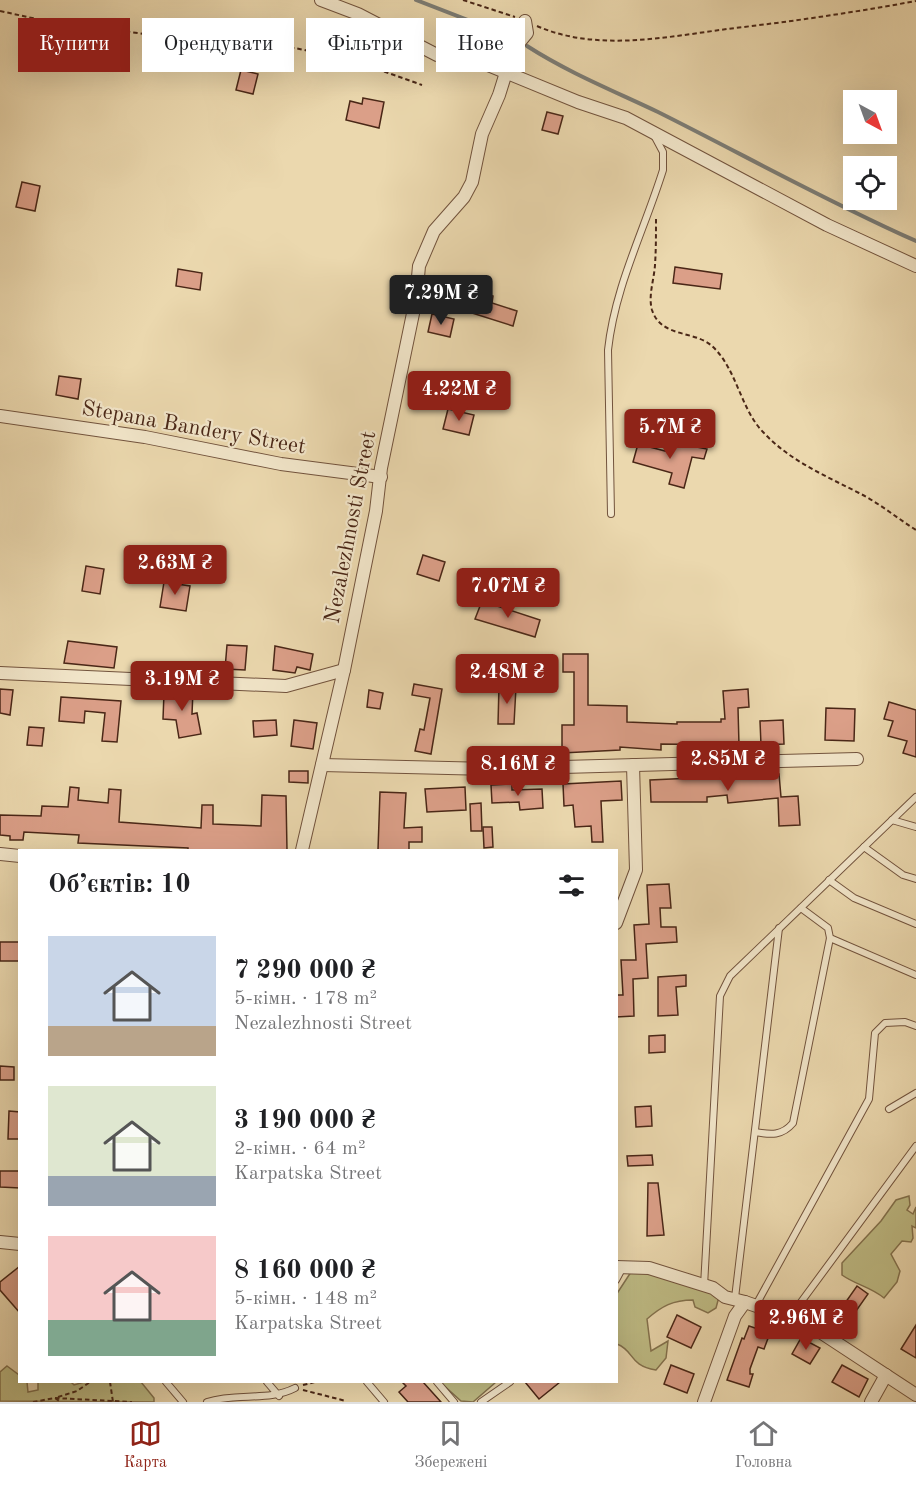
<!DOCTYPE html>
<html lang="uk">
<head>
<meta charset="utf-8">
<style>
  :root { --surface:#fff; --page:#f6f6f6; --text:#202124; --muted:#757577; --line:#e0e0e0; --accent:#8f2418 }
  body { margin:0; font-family:"Old Standard TT",serif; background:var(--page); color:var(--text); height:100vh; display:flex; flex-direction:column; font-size:22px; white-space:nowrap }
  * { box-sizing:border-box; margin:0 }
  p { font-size:20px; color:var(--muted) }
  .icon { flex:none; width:33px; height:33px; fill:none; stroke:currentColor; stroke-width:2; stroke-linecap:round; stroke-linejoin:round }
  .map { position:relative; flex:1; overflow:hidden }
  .panel { position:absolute; left:18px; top:849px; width:600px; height:534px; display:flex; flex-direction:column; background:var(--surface); border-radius:0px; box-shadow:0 6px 24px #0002 }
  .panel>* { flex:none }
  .hud { position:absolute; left:18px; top:18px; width:600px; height:54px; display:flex; gap:12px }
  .needle { width:39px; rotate:139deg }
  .buttons { position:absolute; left:843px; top:90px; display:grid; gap:12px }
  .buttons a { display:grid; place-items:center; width:54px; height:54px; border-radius:0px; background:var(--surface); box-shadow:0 6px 24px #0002; font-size:30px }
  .price { position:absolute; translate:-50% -51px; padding:0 14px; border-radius:6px; background:var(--accent); color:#fff; font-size:20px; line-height:39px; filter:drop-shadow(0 2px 3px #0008) }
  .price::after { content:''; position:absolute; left:50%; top:36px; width:18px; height:14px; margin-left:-9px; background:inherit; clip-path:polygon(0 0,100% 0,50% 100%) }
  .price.active { background:#222; color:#fff }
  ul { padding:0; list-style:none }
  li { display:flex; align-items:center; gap:18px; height:150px; padding:0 30px }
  li span { display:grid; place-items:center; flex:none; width:168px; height:120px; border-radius:0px; color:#555 }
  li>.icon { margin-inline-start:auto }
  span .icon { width:72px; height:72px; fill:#fffc; stroke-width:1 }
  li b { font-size:26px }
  h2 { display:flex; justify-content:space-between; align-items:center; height:72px; padding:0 30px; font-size:26px }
  .tag { padding:0 21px; border-radius:0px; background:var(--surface); box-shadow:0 6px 24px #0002; font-size:21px; line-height:54px }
  .tag.active { background:var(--accent); color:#fff }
  .menu { display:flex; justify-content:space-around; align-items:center; height:84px; border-top:2px solid var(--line); background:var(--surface); font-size:16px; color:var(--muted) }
  .menu a { display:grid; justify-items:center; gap:3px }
  .menu .active { color:var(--accent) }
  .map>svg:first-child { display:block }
  .green { fill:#bfbc85; stroke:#84724e; stroke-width:1.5 }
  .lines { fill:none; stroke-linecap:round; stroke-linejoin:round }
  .stream { stroke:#7c7d76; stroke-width:4 }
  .building { fill:#db9f88; stroke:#4a2717; stroke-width:1.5 }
  .service-casing { stroke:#72533d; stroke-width:8 }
  .minor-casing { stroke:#72533d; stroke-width:14 }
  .path { stroke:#4a2717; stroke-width:2; stroke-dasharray:4.5 3; stroke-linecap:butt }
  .service { stroke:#f2e6ca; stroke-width:6 }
  .minor { stroke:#f2e6ca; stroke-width:12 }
  .labels { text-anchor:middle; stroke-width:4.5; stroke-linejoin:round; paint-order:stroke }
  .street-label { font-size:22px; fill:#4a2717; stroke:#f2e6ca }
</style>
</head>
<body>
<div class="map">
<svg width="916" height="1402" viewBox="0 0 916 1402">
  <rect width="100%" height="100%" fill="#ebd8ae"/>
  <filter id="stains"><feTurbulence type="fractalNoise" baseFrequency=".00333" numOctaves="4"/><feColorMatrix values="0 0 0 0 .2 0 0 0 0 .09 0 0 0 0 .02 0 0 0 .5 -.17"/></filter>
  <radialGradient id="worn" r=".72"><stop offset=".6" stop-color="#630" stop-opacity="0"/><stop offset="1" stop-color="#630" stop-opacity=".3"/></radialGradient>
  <g class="green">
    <path d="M909 1196 910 1205 907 1210 913 1214 916 1207V1228L912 1226 913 1238 911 1242 902 1241 891 1254 900 1271 897 1282 884 1298C871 1287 856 1285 842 1275V1263L881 1221 896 1200Z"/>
    <path d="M661 1267 720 1293 716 1308 708 1313 695 1307 693 1300C673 1300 662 1306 647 1319L651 1351 668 1341 666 1358 656 1370C628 1365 635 1351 617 1344L616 1295 631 1272Z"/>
    <path d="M7 1366 19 1375 20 1382H27L28 1392 38 1390V1382H71L74 1385 84 1382H141L154 1398V1402L0 1401V1372Z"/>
    <path d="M440 1382H496L473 1402 461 1401Z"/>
  </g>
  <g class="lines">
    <g class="stream">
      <path d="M416 0 517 39"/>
      <path d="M527 46C569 73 614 91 658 112 744 155 828 202 916 241"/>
    </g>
  </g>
  <g class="building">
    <path d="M241 70 258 74 253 94 236 90Z"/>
    <path d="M363 98 384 102 379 128 346 120 350 101 362 104Z"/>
    <path d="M547 112 563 116 558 134 542 130Z"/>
    <path d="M22 182 40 186 35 211 16 207Z"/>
    <path d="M675 267 722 274 720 289 673 283Z"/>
    <path d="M178 269 202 273 200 290 176 286Z"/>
    <path d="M477 292 493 296 492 303 517 311 513 326 472 313Z"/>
    <path d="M432 314 454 319 450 337 428 332Z"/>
    <path d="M59 376 81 379 78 399 56 395Z"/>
    <path d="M448 409 474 415 469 435 443 429Z"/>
    <path d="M671 442 707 449 704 459 692 457 684 488 669 484 672 473 633 462 638 444 669 452Z"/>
    <path d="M423 555 445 562 439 581 417 574Z"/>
    <path d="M86 566 104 569 100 594 82 591Z"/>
    <path d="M164 582 190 586 186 611 160 607Z"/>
    <path d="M482 601 540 620 535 637 475 619Z"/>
    <path d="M68 641 117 647 114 668 64 663Z"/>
    <path d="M227 645 247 646 245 670 225 669Z"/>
    <path d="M275 646 313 654 310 670 297 667 295 673 273 670Z"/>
    <path d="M563 654H588V705L627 706V722L677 724V722H721V719H725L723 691 748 689 749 707 738 708 739 745 661 744V750L620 747V750L562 753V725H574V672H563Z"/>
    <path d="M414 684 442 689 431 754 415 751 420 729 424 730 430 698 412 695Z"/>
    <path d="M499 686 516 687 514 724H498Z"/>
    <path d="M0 689 13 690 10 715 0 713Z"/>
    <path d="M173 689 193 690 192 714 197 713 201 734 179 738 176 720 163 719 164 693 173 694Z"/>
    <path d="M369 690 383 693 380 709 367 707Z"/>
    <path d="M61 697 121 701 117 742 102 741 105 713 85 711 84 723 59 721Z"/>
    <path d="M889 702 916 710V757L903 753 907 741 888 736 893 721 884 719Z"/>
    <path d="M826 708 855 709 854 741 825 740Z"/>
    <path d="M276 720 277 735 254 737 253 721Z"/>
    <path d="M294 720 317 723 313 749 291 746Z"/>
    <path d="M783 720 784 744 761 745 760 721Z"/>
    <path d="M29 727 44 728 42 746 27 745Z"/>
    <path d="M289 771H308V783L289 782Z"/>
    <path d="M779 774 781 797 798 796 800 825 779 826 778 798 728 803 727 795 707 797V802H651L650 780Z"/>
    <path d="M621 781 622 800 601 801 603 842H592L591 826 575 827 573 805 564 806 563 784Z"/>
    <path d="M512 784V790L542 789 543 808 520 810 519 802 492 803 491 785Z"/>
    <path d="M70 787 79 788 78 800 108 803 109 789 121 790 119 822 201 828 202 805H213V824L261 826 262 795 286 796 287 850H188V848L78 843 79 835 24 832 23 840H10V836L0 835V815L41 816 42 806 68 807Z"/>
    <path d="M465 787 466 810 427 812 425 789Z"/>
    <path d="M380 792 406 793 404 828 422 827V842H409V850H378Z"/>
    <path d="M481 803 482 831H471L470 804Z"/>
    <path d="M483 827H492L493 847 484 848Z"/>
    <path d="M669 884 671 908H660L661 927H676L677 942 646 944 648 978 633 979 634 1016 616 1017V995H623L621 960H636L634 925 649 924 647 885Z"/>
    <rect x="0" y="942" width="20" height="19"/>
    <path d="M686 975V986L676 987 678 1015 658 1016V977Z"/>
    <path d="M665 1035V1052L649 1053V1036Z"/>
    <path d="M0 1066 14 1067V1080H0Z"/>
    <path d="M651 1106 652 1126 636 1127 635 1107Z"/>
    <path d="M9 1111 20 1112V1139H8Z"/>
    <path d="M652 1155 653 1165 628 1166 627 1156Z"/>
    <path d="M0 1171H20V1188L0 1187Z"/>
    <path d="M648 1183H658L664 1235 647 1236Z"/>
    <path d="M20 1266V1313L0 1290V1282Z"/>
    <path d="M857 1286 868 1294 842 1331 831 1323Z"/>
    <path d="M677 1315 701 1327 691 1348 667 1337Z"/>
    <path d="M916 1325V1358L901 1349Z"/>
    <path d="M749 1326 770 1333 764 1349 758 1347 750 1369V1374H753L749 1387 727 1380 742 1338 744 1339Z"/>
    <path d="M801 1338 820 1348 810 1364 792 1354Z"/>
    <path d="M671 1365 694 1374 687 1393 664 1384Z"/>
    <path d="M842 1365 868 1379 859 1397 832 1382Z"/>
    <path d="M402 1382H423L441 1402H408L399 1392 406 1386Z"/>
    <path d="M525 1382H560L539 1399Z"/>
  </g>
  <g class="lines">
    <defs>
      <g id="service">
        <path d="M611 514 608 350C615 286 644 231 663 170V152L655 137"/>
        <path d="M892 820 916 827"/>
        <path d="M864 847 903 875 916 879"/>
        <path d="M829 880 854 898 916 924"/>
        <path d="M830 938 916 975"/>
        <path d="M889 1109 916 1093"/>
        <path d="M755 1132C771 1135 782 1136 793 1123L830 938 828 928 801 908"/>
        <path d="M616 1280 623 1267"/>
        <path d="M704 1286 720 996 730 976 916 797"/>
        <path d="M735 1298 779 928"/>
        <path d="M756 1305 869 1099 875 1033 885 1023 905 1022 916 1026"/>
        <path d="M790 1317 916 1146"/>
        <path d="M166 1382 183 1402"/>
        <path d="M267 1382 279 1396"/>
        <path d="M367 1382 384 1402"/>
        <path d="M437 1382 454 1402"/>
        <path d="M207 1402C237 1392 268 1402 295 1388"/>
        <path d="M481 1402 510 1382"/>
      </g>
      <g id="minor">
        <path d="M321 0 358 14 437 55 488 65 578 102 626 118 827 225 916 266"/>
        <path d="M0 416 145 437 281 464 381 477"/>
        <path d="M0 673 286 686 344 670"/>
        <path d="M322 765 490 769 857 759"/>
        <path d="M302 850 344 670 376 511 381 468 416 299 419 266 434 231 464 197 472 182 482 134 499 95 513 50 527 33 525 21"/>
        <path d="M0 854 20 856"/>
        <path d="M616 923 636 870 633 765"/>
        <path d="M0 1242 20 1244"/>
        <path d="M616 1267 649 1268 713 1288 725 1297 745 1302"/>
        <path d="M704 1402 735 1316 745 1302 808 1324 916 1395"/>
        <path d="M871 1402 886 1375"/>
      </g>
    </defs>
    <use href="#service" class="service-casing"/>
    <use href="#minor" class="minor-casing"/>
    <g class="path">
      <path d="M463 0 515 17"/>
      <path d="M0 11 46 21 221 44 295 48 352 60 422 85"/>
      <path d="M537 26C599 53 670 36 735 28 796 21 856 12 916 1"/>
      <path d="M656 219C656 235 656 250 655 265 654 280 648 296 652 310 661 338 694 330 712 346 737 369 740 408 763 432 790 461 824 475 859 493 879 503 897 518 916 530"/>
      <path d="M110 1382 113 1402"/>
      <path d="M303 1385 315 1382"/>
      <path d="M303 1390 346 1401"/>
      <path d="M58 1397 77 1391 90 1382"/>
      <path d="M55 1398 132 1402"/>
      <path d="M33 1402 55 1398 61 1402"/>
    </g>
    <use href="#service" class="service"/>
    <use href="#minor" class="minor"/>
  </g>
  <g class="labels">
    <g class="street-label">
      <text transform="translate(194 426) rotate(10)" y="8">Stepana Bandery Street</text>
      <text transform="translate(349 527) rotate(-79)" y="8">Nezalezhnosti Street</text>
    </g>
  </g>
  <rect width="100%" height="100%" filter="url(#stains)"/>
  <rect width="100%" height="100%" fill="url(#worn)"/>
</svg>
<div class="buttons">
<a><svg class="needle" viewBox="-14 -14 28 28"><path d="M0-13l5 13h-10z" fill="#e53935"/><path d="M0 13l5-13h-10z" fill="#757577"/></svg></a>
<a><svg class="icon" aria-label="locate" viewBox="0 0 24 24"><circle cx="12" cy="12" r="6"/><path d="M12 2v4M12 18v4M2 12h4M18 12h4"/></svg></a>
</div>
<b class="price active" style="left:441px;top:326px">7.29M ₴</b>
<b class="price" style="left:459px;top:422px">4.22M ₴</b>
<b class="price" style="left:670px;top:460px">5.7M ₴</b>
<b class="price" style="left:175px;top:596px">2.63M ₴</b>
<b class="price" style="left:508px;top:619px">7.07M ₴</b>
<b class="price" style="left:507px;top:705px">2.48M ₴</b>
<b class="price" style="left:182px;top:712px">3.19M ₴</b>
<b class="price" style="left:728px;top:792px">2.85M ₴</b>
<b class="price" style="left:518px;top:797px">8.16M ₴</b>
<b class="price" style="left:806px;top:1351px">2.96M ₴</b>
<div class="hud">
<a class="tag active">Купити</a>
<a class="tag">Орендувати</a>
<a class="tag">Фільтри</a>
<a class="tag">Нове</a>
</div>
<section class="panel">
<h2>Об’єктів: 10<svg class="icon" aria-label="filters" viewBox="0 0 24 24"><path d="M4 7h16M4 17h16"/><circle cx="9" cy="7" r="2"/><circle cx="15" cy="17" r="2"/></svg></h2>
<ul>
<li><span style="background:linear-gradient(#c9d6e8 75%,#b9a48a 0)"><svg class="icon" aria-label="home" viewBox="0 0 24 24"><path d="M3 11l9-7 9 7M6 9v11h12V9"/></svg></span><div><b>7 290 000 ₴</b><p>5-кімн. · 178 m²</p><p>Nezalezhnosti Street</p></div></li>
<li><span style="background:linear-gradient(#dfe7d0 75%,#9aa5b1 0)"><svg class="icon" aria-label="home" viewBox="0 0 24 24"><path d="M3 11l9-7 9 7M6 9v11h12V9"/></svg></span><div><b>3 190 000 ₴</b><p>2-кімн. · 64 m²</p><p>Karpatska Street</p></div></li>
<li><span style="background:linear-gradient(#f6c9c9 70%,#7fa58c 0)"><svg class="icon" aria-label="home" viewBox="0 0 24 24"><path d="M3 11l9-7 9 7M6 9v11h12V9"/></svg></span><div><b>8 160 000 ₴</b><p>5-кімн. · 148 m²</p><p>Karpatska Street</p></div></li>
</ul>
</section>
</div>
<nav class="menu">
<a class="active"><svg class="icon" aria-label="map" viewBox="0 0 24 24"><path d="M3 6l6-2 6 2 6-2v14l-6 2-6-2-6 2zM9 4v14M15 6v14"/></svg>Карта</a>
<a><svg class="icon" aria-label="saved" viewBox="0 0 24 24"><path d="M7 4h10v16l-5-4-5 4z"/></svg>Збережені</a>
<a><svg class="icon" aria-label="home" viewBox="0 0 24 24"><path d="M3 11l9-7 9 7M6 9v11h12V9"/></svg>Головна</a>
</nav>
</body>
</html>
